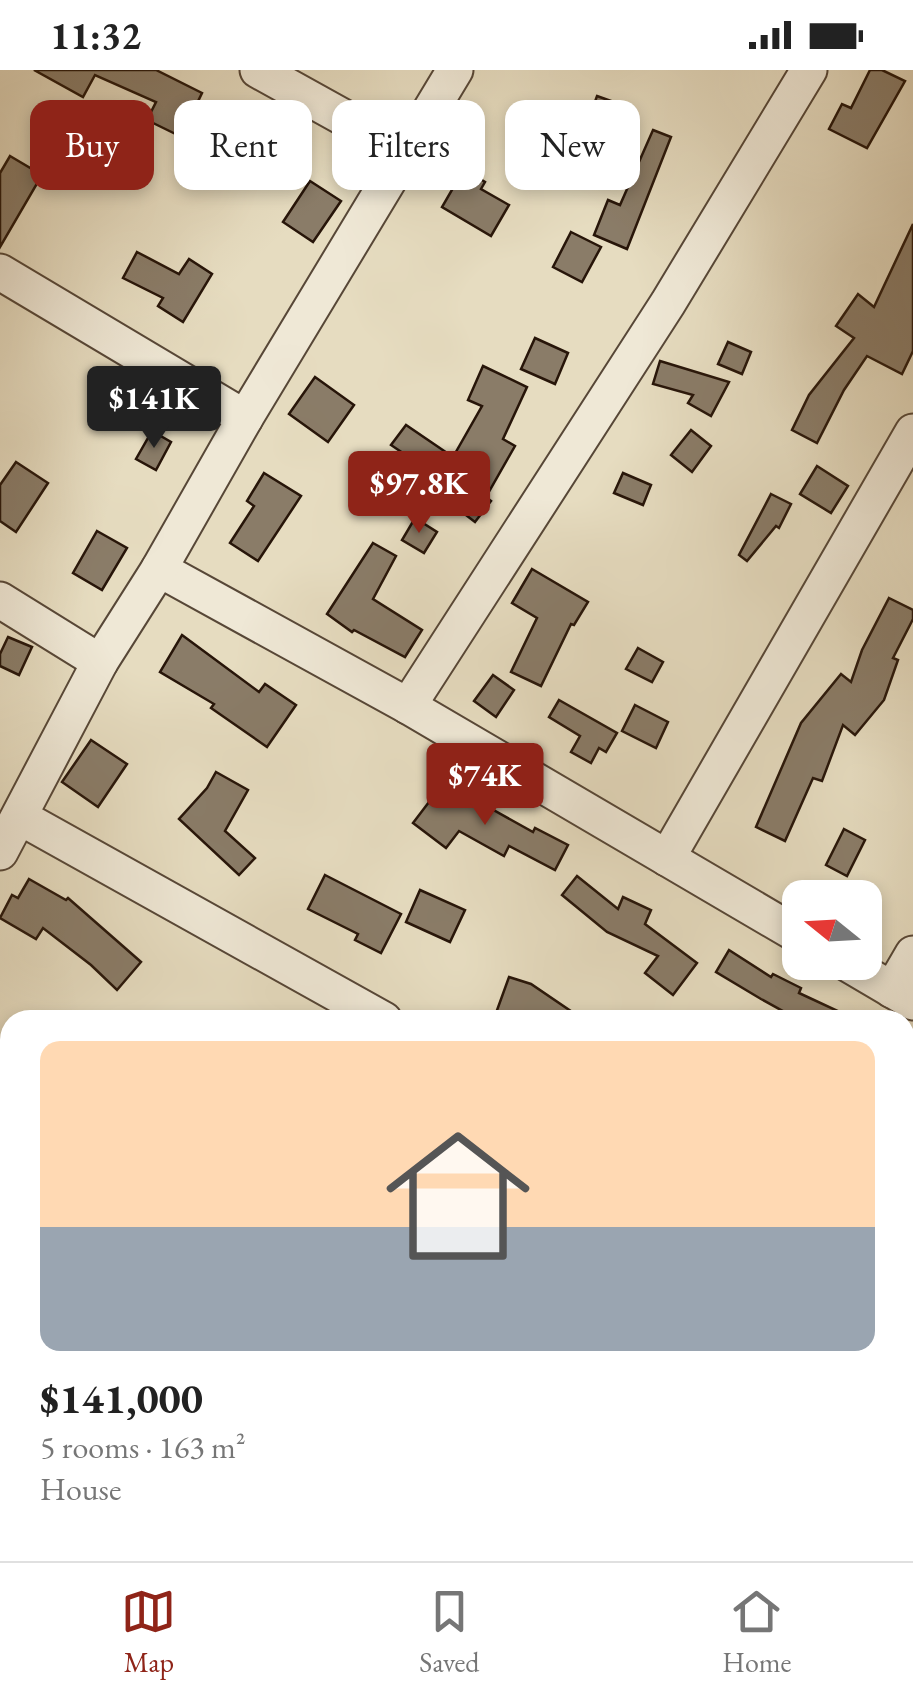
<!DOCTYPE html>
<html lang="en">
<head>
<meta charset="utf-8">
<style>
  :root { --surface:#fff; --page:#f6f6f6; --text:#222; --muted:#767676; --line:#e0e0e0; --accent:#8f2418 }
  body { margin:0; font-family:"EB Garamond",serif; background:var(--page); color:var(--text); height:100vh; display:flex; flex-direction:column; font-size:38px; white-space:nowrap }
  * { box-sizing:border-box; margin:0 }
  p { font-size:32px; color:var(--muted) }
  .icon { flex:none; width:55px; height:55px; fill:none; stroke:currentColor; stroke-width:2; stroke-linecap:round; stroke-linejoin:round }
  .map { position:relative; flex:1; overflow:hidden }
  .drawer { position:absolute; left:0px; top:940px; width:915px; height:552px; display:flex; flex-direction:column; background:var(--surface); border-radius:30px 30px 0 0; box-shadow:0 5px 15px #0003 }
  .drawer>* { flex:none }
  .hud { position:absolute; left:30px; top:30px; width:855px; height:90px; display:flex; gap:20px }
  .needle { width:65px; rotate:288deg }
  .buttons { position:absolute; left:782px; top:810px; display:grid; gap:20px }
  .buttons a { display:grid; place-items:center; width:100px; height:100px; border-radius:20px; background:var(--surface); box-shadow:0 5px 15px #0003; font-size:50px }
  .price { position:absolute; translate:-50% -85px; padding:0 22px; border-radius:10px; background:var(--accent); color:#fff; font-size:32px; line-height:65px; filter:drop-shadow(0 2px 5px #0008) }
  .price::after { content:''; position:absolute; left:50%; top:60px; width:30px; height:22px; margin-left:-15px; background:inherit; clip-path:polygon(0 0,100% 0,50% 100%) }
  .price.on { background:#222; color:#fff }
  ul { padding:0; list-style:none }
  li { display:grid; align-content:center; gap:20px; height:530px; padding:0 40px }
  li span { display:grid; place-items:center; height:310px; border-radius:20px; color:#555 }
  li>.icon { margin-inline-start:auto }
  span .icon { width:180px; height:180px; fill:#fffc; stroke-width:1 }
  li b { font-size:42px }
  .tag { padding:0 35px; border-radius:20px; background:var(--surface); box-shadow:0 5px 15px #0003; font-size:35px; line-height:90px }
  .tag.on { background:var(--accent); color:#fff }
  .status { display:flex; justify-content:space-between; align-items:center; height:70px; padding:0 50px; background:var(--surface); direction:ltr }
  .status svg { height:28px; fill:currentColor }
  .menu { display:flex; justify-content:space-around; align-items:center; height:140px; border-top:2px solid var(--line); background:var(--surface); font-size:28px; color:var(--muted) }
  .menu a { display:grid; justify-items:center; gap:5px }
  .menu .on { color:var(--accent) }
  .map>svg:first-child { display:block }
  .building { fill:#8a7c68; stroke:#271509; stroke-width:2.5 }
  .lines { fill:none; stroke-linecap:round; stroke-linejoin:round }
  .minor-casing { stroke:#574737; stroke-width:39 }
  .minor { stroke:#efe8d6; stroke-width:35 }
</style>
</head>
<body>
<div class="status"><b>11:32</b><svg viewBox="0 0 49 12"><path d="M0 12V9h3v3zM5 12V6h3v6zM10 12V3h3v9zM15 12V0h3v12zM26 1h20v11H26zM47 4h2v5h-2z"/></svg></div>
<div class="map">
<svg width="913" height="1491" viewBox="0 0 913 1491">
  <rect width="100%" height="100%" fill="#e6dcc0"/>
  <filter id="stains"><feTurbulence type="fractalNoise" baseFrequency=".002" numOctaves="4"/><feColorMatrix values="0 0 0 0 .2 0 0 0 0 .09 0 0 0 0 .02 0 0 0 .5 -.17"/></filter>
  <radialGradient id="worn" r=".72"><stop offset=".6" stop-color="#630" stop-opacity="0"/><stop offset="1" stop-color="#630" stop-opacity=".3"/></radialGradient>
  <g class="building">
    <path d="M34 0H156L202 23 191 46 235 69 219 102 193 89 200 76 147 50 156 32 95 5 83 27Z"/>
    <path d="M870 0H882L905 11 867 78 829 59 842 34 851 38Z"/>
    <path d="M597 26 628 37 619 63 588 51Z"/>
    <path d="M459 42 483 55 469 80 445 68Z"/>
    <path d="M653 60 671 67 627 179 594 165 608 130 620 135Z"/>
    <path d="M10 86 42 105 0 177V103Z"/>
    <path d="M464 99 485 112 481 119 509 135 491 166 442 137Z"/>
    <path d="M310 111 341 131 313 172 283 152Z"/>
    <path d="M913 154V281L902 304 867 286 844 320 817 373 792 360 809 325 854 268 836 256 858 224 874 237Z"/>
    <path d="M571 162 601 177 582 212 553 197Z"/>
    <path d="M137 182 179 204 189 189 212 204 183 252 158 236 163 228 123 208Z"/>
    <path d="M535 268 568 283 555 314 521 299Z"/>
    <path d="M728 272 751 282 742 304 718 294Z"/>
    <path d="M660 291 729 312 711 346 688 333 693 325 653 314Z"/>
    <path d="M483 296 527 317 503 369 515 376 486 427 491 431 475 452 449 432 459 421 391 375 406 355 453 387 482 336 468 330Z"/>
    <path d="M315 307 354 335 328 372 289 344Z"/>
    <path d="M691 360 711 376 692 402 671 385Z"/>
    <path d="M152 361 171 372 156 400 136 389Z"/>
    <path d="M16 392 48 413 16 462 0 451V415Z"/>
    <path d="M817 396 848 416 831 443 800 424Z"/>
    <path d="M264 403 301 426 258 491 230 473 254 436 247 431Z"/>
    <path d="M623 403 651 415 643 435 614 423Z"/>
    <path d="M771 424 791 434 779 458 776 456 747 491 739 485Z"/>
    <path d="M415 448 437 462 424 483 402 470Z"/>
    <path d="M97 461 127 478 102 520 73 503Z"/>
    <path d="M373 473 396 486 373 529 422 560 405 587 354 560 352 562 327 544Z"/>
    <path d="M532 499 588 532 574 555 571 554 541 616 511 602 537 548 512 533Z"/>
    <path d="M889 528 913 540V549L893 588 898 590 884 630 855 665 843 655 822 711 813 708 785 771 756 757 801 653 841 604 851 612 862 580Z"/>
    <path d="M182 565 259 622 265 614 296 635 267 677 211 638 214 634 160 602Z"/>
    <path d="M8 567 32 577 19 605 0 596V584Z"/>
    <path d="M638 578 663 592 652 612 626 599Z"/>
    <path d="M493 605 514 620 496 647 474 631Z"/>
    <path d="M559 630 617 663 606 682 599 678 591 693 571 682 580 666 549 647Z"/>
    <path d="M635 635 668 652 656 678 622 661Z"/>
    <path d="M91 670 127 694 98 737 62 712Z"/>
    <path d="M216 702 248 720 225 761 255 788 239 805 179 749 207 718Z"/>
    <path d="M445 711 485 742 488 737 533 762 535 758 568 775 555 800 509 776 504 786 459 761 446 778 413 753Z"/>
    <path d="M844 759 865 770 847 806 826 795Z"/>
    <path d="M325 805 401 844 381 883 355 870 358 864 308 839Z"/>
    <path d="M577 806 618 839 623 827 651 840 645 854 697 893 673 925 645 903 658 886 607 862 562 825Z"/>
    <path d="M29 809 66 830 68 828 141 892 117 920 91 895 43 858 36 869 0 848 12 825 18 828Z"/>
    <path d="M420 820 465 840 450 872 406 852Z"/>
    <path d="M729 880 771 907 773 904 801 918 799 923 857 950H799L761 929 716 902Z"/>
    <path d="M509 907 531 914 584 950H517L496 943Z"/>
  </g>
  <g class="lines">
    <defs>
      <g id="minor">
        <path d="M258 0 406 82"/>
        <path d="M0 202 245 348"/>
        <path d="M159 499 408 636 800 866"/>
        <path d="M0 530 100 592 0 782"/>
        <path d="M100 592 159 499 245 348 455 0"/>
        <path d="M408 636 668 233 809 0"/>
        <path d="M20 747 384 950"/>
        <path d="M667 788 913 362"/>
        <path d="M845 892 913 932"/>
        <path d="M892 920 913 884"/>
        <path d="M0 1063 10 1069"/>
        <path d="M905 1252 913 1257"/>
        <path d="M706 1482 720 1491"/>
        <path d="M81 1491 85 1482"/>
      </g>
    </defs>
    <use href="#minor" class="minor-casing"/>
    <use href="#minor" class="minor"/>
  </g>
  <rect width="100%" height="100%" filter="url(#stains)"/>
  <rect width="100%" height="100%" fill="url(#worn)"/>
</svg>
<div class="buttons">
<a><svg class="needle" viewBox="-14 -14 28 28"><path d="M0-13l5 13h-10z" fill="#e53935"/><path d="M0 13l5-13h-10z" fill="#767676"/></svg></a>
</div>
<b class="price on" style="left:154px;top:381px">$141K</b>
<b class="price" style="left:419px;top:466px">$97.8K</b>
<b class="price" style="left:485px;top:758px">$74K</b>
<div class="hud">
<a class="tag on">Buy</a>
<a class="tag">Rent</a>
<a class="tag">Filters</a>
<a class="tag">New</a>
</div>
<section class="drawer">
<ul>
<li><span style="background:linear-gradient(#ffd9b3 60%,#9aa5b1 0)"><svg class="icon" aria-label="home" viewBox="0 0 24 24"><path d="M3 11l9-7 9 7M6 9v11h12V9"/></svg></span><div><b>$141,000</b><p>5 rooms · 163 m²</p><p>House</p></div></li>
</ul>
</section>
</div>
<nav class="menu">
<a class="on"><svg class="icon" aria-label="map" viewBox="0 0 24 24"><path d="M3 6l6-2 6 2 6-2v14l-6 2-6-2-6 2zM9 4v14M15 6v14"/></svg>Map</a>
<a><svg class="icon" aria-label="saved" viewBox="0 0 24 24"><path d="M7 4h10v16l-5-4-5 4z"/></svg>Saved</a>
<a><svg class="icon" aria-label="home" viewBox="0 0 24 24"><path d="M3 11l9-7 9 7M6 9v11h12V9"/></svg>Home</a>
</nav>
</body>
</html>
